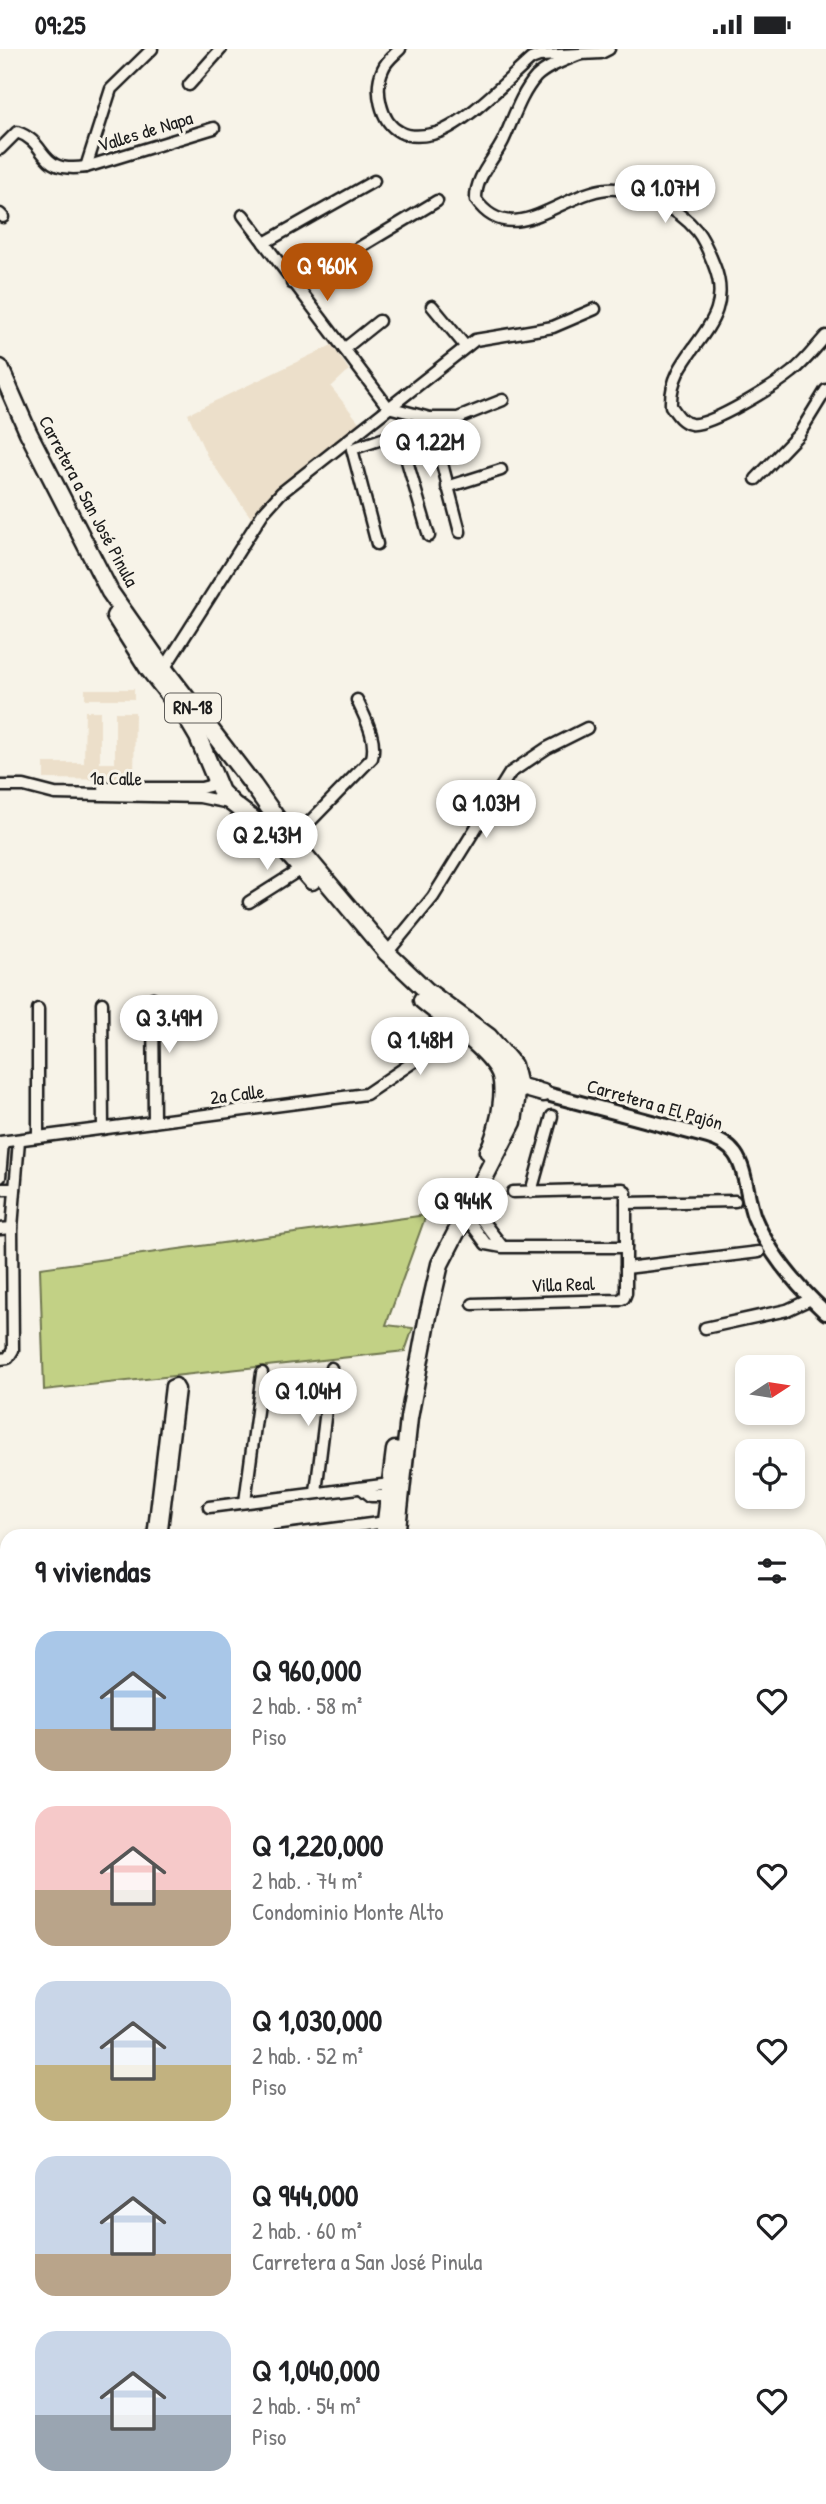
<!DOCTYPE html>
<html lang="es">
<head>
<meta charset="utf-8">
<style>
  :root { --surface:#fff; --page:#f2f2f2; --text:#202124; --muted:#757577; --accent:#b45309 }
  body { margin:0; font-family:"Patrick Hand",sans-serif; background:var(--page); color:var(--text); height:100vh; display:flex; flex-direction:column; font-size:26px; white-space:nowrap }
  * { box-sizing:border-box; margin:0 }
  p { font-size:23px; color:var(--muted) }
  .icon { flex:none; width:38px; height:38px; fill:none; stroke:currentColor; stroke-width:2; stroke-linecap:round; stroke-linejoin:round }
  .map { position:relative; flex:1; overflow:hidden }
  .panel { position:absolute; left:0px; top:1480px; width:826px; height:975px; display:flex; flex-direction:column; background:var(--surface); border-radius:21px 21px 0 0; box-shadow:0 4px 10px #0003 }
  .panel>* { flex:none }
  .needle { width:46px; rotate:78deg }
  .controls { position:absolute; left:735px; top:1306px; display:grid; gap:14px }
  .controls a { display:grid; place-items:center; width:70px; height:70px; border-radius:14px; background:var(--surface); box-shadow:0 4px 10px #0003; font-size:35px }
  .price { position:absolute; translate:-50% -60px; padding:0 16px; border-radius:24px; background:#fff; color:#222; font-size:23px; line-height:46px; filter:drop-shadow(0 2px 4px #0008) }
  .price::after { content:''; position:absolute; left:50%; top:42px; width:21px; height:16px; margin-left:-10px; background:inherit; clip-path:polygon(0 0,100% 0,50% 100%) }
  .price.active { background:var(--accent); color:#fff }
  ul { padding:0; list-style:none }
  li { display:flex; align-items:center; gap:21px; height:175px; padding:0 35px }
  li span { display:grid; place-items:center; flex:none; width:196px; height:140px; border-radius:21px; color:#555 }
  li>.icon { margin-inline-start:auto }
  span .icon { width:84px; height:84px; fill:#fffc; stroke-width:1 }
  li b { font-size:30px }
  h2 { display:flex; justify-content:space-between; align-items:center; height:84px; padding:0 35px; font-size:30px }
  .status { display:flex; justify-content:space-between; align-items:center; height:49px; padding:0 35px; background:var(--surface); direction:ltr }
  .status svg { height:19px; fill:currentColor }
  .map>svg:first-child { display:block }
  .built { fill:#ecdfca }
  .grass { fill:#c2d185; stroke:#6f7650; stroke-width:2 }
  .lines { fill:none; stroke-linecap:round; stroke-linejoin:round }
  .minor-casing { stroke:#1c1c1c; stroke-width:15 }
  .tertiary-casing { stroke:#1c1c1c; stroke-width:18 }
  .primary-casing { stroke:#1c1c1c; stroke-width:21 }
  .minor { stroke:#f7f3e8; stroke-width:10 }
  .tertiary { stroke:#f7f3e8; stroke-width:12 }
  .primary { stroke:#f7f3e8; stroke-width:16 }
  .labels { text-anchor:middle; stroke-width:6; stroke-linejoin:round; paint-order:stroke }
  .shield { fill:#f7f3e8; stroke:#5e5c59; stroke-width:2 }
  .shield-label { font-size:18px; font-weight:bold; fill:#1c1c1c }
  .street-label { font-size:19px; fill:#1c1c1c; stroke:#f7f3e8 }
</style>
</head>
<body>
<div class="status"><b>09:25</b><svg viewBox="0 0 49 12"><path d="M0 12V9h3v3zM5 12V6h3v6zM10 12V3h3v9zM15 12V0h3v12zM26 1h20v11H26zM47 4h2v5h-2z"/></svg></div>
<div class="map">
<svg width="826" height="2455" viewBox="0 0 826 2455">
  <rect width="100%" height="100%" fill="#f7f3e8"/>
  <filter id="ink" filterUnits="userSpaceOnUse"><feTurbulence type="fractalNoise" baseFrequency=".0143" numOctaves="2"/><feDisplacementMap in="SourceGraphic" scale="14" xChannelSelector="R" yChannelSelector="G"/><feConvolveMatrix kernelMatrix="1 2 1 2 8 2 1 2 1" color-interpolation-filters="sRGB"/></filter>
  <g filter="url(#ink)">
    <g class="built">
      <path d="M332 296 349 321 331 338 363 378 281 435 273 446 257 477 207 407 188 365Z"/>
      <rect x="85" y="640" width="49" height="10"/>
      <path d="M85 662H100V714H115V663H135L134 731 44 730V714H84Z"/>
    </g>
    <path class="grass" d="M426 1166 386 1276 413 1279 405 1302 44 1341 40 1219Z"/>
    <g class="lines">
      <defs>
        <g id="minor">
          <path d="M400 0C394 6 386 12 383 20 374 39 380 73 400 83 409 88 423 87 432 85 461 80 508 30 531 10L539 7 601 4 609 0"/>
          <path d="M580 5C566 11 547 17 536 28 520 46 513 71 503 92 493 112 475 128 476 151 512 202 562 144 607 140 638 138 677 158 697 182 705 192 709 204 714 216 740 280 668 299 671 357 676 364 681 373 691 375 710 378 776 336 792 323 805 313 815 299 826 287"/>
          <path d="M189 36 221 0"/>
          <path d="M0 100 17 83C50 94 36 125 86 118L214 79"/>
          <path d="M86 118 111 40 152 0"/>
          <path d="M0 165 3 168"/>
          <path d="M243 166 388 358 430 369H458L503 351"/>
          <path d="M264 194 374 132"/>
          <path d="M292 234 347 206 437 152"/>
          <path d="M432 257 466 298"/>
          <path d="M344 300 379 272"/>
          <path d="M430 369 460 483"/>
          <path d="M756 430 799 385 826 341"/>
          <path d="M447 438 501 421"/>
          <path d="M377 495 352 400 391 387 400 388 429 487"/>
          <path d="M164 620 263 464 281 444 475 291 553 278 595 260"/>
          <path d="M0 737H24L55 745 200 748 229 754"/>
          <path d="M104 739H201L209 737 215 731"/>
          <path d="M292 791 372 709C377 689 365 669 357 651"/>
          <path d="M249 853 301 820"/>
          <path d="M387 904 433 848 510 724 547 699 587 679"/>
          <path d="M153 949 154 1073"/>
          <path d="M102 954 103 1080"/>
          <path d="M38 1088V960"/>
          <path d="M0 1093 366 1045 459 982"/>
          <path d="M0 1128 3 1093"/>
          <path d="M0 1140H15"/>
          <path d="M531 1143 552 1067"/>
          <path d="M626 1154 735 1152"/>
          <path d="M470 1156 502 1197"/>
          <path d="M464 1165 486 1195 502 1198H626"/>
          <path d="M0 1180 12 1179"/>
          <path d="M626 1219 759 1203"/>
          <path d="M473 1255 619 1251 624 1249 626 1244V1144L623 1140 513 1143"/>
          <path d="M705 1279 787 1261 811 1250"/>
          <path d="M0 1310 8 1309 13 1301 12 1179 19 1091"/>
          <path d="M361 1439 371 1447H389"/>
          <path d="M316 1443 331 1319"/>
          <path d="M245 1453 262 1324"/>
          <path d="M209 1458 390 1435"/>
          <path d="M153 1488 171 1337 176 1335 179 1340 161 1488"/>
          <path d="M272 1488 386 1473"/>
          <path d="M819 1728 826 1725"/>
          <path d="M819 1768 826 1765"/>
          <path d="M0 1783H7"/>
          <path d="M0 1857H7"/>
          <path d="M819 1883 826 1882"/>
          <path d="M819 2084 826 2082"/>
          <path d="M0 2151H7"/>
          <path d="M819 2184 826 2182"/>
          <path d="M0 2233 7 2232"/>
          <path d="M0 2271H7"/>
          <path d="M0 2311 7 2310"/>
          <path d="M0 2410 7 2413"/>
          <path d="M273 2448V2455"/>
          <path d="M365 2448V2455"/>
          <path d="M466 2448 467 2455"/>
          <path d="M191 2452V2455"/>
        </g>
        <path id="tertiary" d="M536 1040 543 1044 708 1088C719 1091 728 1095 735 1105 746 1120 747 1149 754 1168 769 1204 798 1238 826 1264"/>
        <g id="primary">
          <path d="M0 319 28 383 110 543 164 620 253 736 292 791 387 904 427 942 489 988 513 1016 518 1037 513 1073 440 1215 428 1267 409 1369 396 1488"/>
          <path d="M115 567 148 619 185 666 198 688 221 743 233 755 267 781 312 832"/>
          <path d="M422 951C442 968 494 1003 501 1027 504 1040 502 1053 500 1066 497 1079 495 1090 488 1102"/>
          <path d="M511 1030 518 1037 543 1044"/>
          <path d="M384 1488 395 1401"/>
          <path d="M642 2448 645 2455"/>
          <path d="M655 2448 658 2455"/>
        </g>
      </defs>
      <use href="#minor" class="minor-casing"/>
      <use href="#tertiary" class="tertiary-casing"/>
      <use href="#primary" class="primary-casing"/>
      <use href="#minor" class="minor"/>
      <use href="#tertiary" class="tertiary"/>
      <use href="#primary" class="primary"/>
    </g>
  </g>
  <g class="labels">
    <rect class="shield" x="165" y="644.5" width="56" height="29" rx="5"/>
    <g class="shield-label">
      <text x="193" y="665">RN-18</text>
    </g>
    <g class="street-label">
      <text transform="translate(145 82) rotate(-17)" y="7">Valles de Napa</text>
      <text transform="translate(89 452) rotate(62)" y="7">Carretera a San José Pinula</text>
      <text transform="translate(116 729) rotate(1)" y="7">1a Calle</text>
      <text transform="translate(237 1045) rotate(-7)" y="7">2a Calle</text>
      <text transform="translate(655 1055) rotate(16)" y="7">Carretera a El Pajón</text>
      <text transform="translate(563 1235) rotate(-2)" y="7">Villa Real</text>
    </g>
  </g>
</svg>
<div class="controls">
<a><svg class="needle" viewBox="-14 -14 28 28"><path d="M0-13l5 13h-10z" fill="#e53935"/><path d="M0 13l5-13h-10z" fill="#757577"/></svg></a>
<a><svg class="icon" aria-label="locate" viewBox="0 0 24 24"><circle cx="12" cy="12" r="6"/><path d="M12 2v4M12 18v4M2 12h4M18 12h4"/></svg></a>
</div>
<b class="price" style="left:665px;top:176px">Q 1.07M</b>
<b class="price active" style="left:327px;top:254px">Q 960K</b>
<b class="price" style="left:430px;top:430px">Q 1.22M</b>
<b class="price" style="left:486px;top:791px">Q 1.03M</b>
<b class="price" style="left:267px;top:823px">Q 2.43M</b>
<b class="price" style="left:169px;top:1006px">Q 3.49M</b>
<b class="price" style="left:420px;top:1028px">Q 1.48M</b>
<b class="price" style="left:463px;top:1189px">Q 944K</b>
<b class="price" style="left:308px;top:1379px">Q 1.04M</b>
<section class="panel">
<h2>9 viviendas<svg class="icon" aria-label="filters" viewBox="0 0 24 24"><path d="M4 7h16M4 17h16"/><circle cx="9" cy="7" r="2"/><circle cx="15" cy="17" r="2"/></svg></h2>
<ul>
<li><span style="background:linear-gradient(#a9c7e8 70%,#b9a48a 0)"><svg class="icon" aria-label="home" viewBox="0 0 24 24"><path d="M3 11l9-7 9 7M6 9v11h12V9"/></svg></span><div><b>Q 960,000</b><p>2 hab. · 58 m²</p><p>Piso</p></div><svg class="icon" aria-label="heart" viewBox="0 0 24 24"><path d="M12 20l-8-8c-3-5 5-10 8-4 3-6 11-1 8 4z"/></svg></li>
<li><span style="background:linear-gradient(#f6c9c9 60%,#b9a48a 0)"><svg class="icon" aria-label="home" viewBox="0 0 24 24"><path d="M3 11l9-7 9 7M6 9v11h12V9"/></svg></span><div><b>Q 1,220,000</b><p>2 hab. · 74 m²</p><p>Condominio Monte Alto</p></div><svg class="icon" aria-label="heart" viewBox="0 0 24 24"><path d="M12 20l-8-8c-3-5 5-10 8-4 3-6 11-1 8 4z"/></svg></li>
<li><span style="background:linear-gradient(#c9d6e8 60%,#c2b280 0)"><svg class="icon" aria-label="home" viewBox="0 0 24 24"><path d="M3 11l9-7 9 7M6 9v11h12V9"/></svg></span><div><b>Q 1,030,000</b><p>2 hab. · 52 m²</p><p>Piso</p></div><svg class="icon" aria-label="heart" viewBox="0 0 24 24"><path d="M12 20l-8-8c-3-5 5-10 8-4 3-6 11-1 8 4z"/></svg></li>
<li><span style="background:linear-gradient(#c9d6e8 70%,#b9a48a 0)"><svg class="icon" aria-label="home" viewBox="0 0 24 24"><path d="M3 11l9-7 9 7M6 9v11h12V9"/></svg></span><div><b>Q 944,000</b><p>2 hab. · 60 m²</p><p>Carretera a San José Pinula</p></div><svg class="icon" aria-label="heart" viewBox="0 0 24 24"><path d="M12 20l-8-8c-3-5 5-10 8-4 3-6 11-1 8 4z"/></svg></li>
<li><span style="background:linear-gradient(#c9d6e8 60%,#9aa5b1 0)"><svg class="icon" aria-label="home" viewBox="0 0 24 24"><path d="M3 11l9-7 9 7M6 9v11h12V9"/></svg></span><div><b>Q 1,040,000</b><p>2 hab. · 54 m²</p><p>Piso</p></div><svg class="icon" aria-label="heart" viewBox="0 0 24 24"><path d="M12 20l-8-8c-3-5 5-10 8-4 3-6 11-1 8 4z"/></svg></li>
</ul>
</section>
</div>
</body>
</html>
